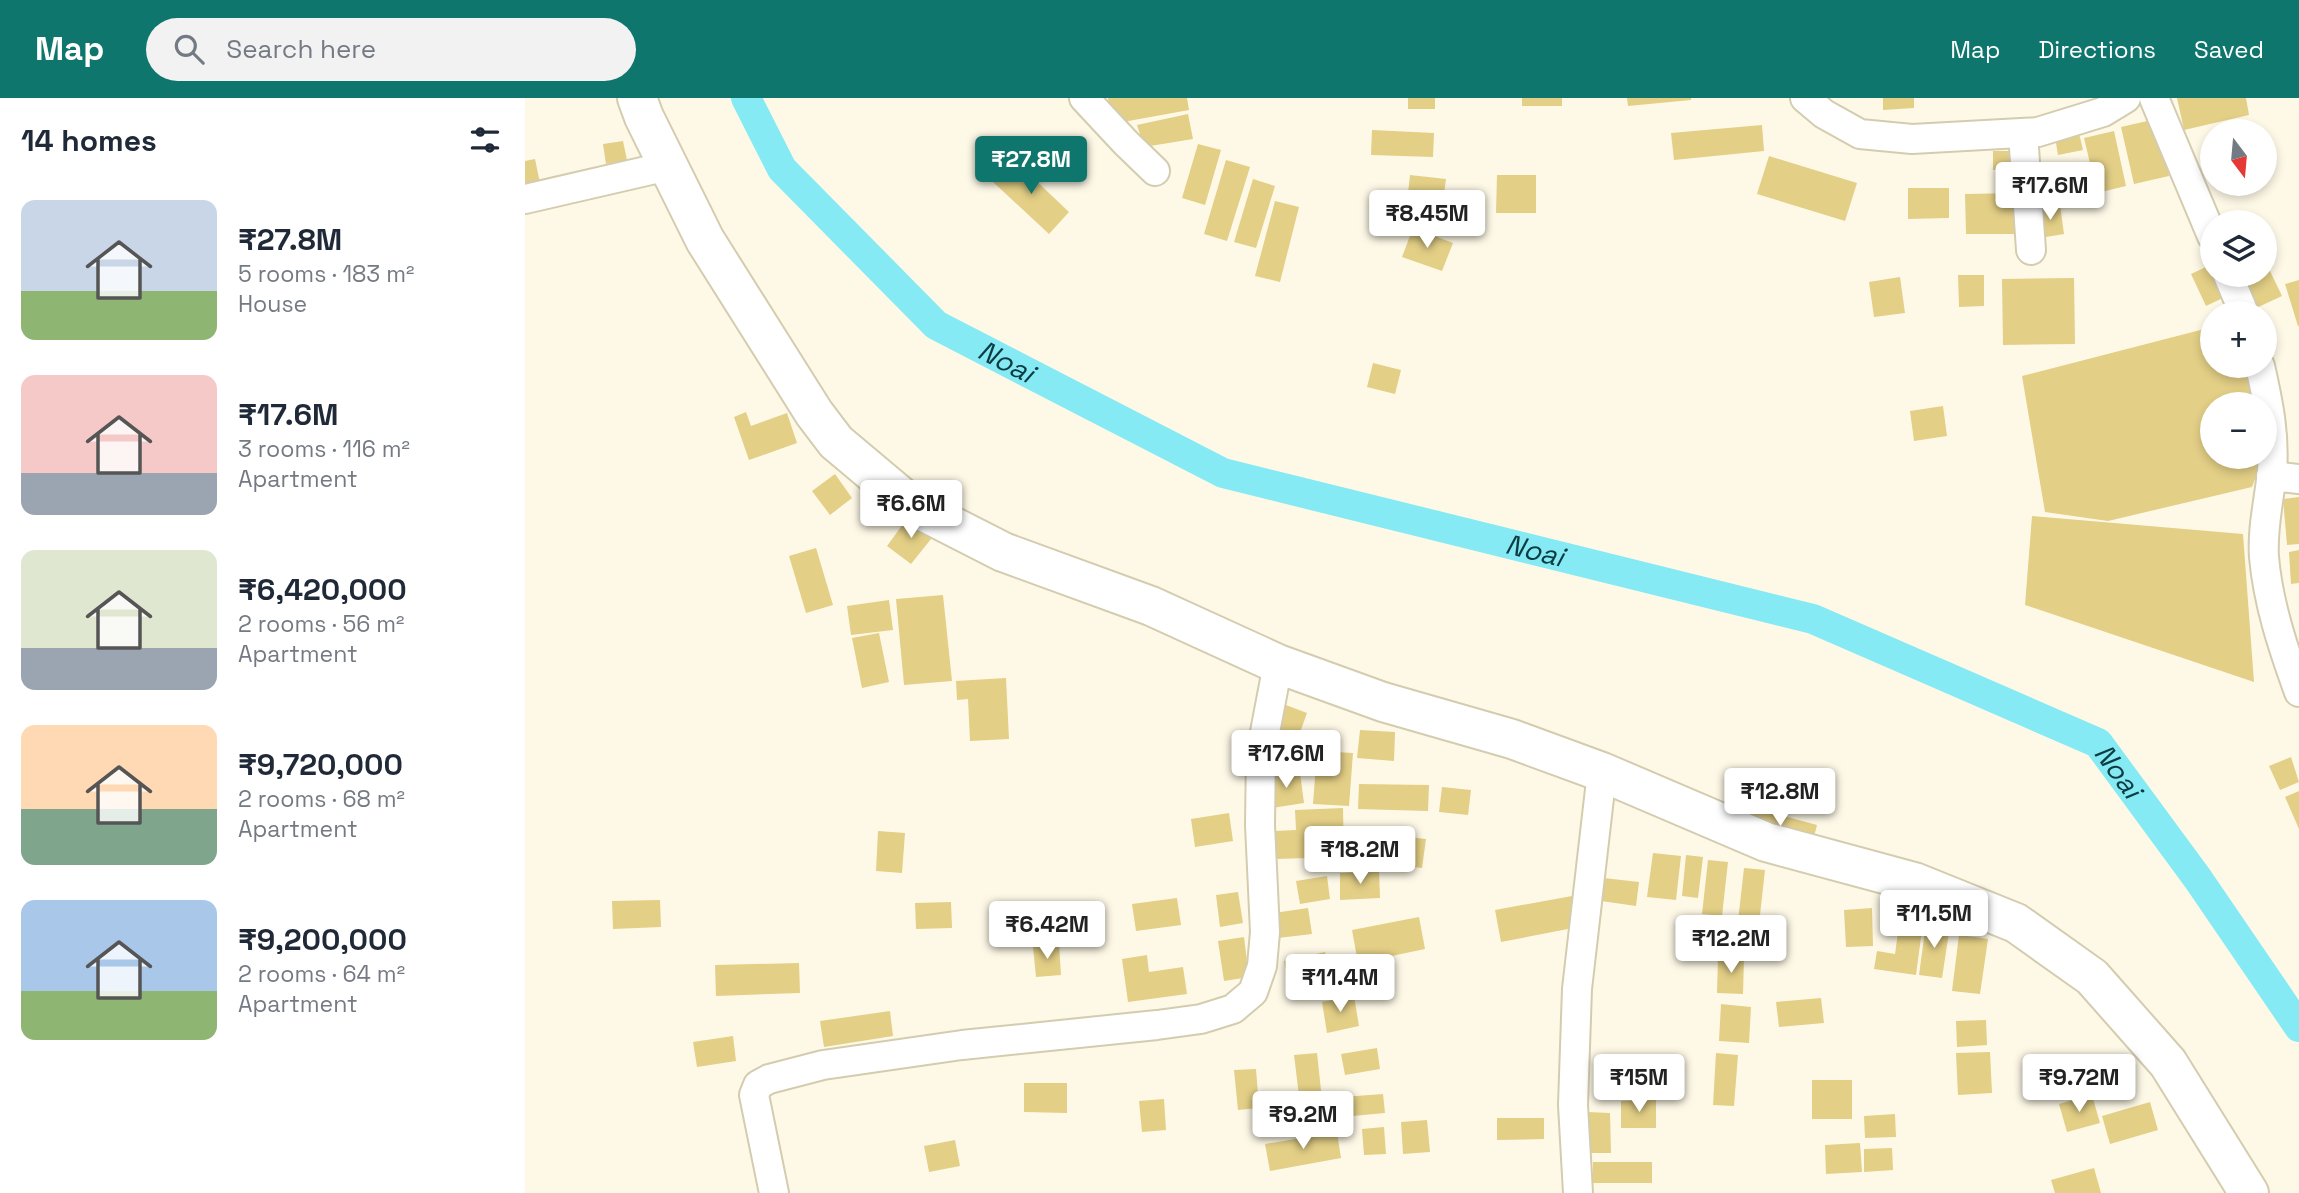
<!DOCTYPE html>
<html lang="en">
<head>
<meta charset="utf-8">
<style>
  :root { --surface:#fff; --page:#f2f2f3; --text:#1f2937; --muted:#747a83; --accent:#0f766e }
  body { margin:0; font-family:"Space Grotesk",sans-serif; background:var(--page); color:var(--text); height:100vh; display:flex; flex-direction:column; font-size:26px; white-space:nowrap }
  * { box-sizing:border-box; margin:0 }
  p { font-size:23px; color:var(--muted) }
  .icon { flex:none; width:38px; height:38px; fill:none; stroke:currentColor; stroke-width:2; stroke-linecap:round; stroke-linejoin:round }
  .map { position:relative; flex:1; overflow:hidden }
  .details { display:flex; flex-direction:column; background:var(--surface); width:525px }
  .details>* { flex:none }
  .needle { width:46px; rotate:164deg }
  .tools { position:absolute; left:1675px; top:21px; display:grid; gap:14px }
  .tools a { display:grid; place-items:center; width:77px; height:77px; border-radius:50%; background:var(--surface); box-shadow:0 4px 10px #0003; font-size:35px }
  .price { position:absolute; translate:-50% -60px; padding:0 16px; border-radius:7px; background:#fff; color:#222; font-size:23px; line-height:46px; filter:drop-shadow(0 2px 4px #0008) }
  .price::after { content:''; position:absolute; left:50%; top:42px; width:21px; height:16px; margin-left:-10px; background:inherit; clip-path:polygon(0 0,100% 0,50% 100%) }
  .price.active { background:var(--accent); color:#fff }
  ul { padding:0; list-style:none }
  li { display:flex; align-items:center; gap:21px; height:175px; padding:0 21px }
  li span { display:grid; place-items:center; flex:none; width:196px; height:140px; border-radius:14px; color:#555 }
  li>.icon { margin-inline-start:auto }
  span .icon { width:84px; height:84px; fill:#fffc; stroke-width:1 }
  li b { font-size:30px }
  h2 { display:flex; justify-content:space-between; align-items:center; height:84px; padding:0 21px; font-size:30px }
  header { display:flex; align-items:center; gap:42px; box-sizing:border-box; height:98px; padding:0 35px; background:var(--accent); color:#fff }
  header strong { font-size:33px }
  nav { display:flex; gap:38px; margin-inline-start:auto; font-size:24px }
  .search { width:490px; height:63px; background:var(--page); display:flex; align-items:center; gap:18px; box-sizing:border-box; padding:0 24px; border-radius:38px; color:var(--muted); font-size:26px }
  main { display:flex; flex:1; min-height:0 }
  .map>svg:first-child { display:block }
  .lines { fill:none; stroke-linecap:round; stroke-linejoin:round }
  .canal { stroke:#85eaf4; stroke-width:30 }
  .building { fill:#e3cf86 }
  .street-casing { stroke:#d4ccaf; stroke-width:32 }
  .secondary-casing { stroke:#d4ccaf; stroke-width:42 }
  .street { stroke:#fff; stroke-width:28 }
  .secondary { stroke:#fff; stroke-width:38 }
  .labels { text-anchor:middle; stroke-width:5; stroke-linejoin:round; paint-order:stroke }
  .water-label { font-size:28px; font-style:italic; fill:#0b3c41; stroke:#fff }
</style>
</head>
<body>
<header>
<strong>Map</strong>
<div class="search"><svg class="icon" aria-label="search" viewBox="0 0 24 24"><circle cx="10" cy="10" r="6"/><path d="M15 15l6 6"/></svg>Search here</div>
<nav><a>Map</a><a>Directions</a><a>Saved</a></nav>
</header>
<main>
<section class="details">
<h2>14 homes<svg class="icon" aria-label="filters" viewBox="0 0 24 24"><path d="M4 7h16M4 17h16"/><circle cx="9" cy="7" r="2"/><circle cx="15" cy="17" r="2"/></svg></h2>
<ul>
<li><span style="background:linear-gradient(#c9d6e8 65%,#8fb573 0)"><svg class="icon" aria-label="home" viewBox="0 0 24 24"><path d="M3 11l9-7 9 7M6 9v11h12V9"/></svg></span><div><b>₹27.8M</b><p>5 rooms · 183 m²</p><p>House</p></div></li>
<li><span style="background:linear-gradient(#f6c9c9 70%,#9aa5b1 0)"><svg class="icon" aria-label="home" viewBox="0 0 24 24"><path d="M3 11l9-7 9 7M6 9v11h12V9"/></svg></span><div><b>₹17.6M</b><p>3 rooms · 116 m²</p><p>Apartment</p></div></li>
<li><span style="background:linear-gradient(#dfe7d0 70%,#9aa5b1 0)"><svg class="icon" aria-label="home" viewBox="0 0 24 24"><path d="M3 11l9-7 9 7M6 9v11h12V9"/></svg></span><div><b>₹6,420,000</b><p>2 rooms · 56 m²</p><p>Apartment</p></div></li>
<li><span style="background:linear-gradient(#ffd9b3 60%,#7fa58c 0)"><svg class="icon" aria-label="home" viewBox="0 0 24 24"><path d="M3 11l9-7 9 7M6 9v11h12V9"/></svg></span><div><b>₹9,720,000</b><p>2 rooms · 68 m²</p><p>Apartment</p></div></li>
<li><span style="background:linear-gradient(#a9c7e8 65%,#8fb573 0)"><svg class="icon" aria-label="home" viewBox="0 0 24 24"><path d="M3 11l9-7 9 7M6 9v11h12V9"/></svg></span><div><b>₹9,200,000</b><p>2 rooms · 64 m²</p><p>Apartment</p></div></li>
</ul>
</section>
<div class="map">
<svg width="1774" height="1095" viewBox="0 0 1774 1095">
  <rect width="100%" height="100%" fill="#fef9e7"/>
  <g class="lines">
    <path class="canal" id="s1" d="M221 0 257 71 411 227 698 375 1288 521 1573 645 1673 781 1774 929"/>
  </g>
  <g class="building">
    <path d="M583 0H662L664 12 587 26Z"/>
    <rect x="883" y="0" width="27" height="11"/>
    <rect x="997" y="0" width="40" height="8"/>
    <path d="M1102 0H1166V2L1103 8Z"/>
    <path d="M1358 0H1389V10L1358 12Z"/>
    <path d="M1652 0H1721L1724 17 1659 32Z"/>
    <path d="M663 16 668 41 619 49 612 27Z"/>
    <path d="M1631 21 1644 78 1609 86 1596 29Z"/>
    <path d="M1237 27 1239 53 1149 62 1146 35Z"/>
    <path d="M847 32 909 35 908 59 846 57Z"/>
    <path d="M1589 33 1601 88 1572 95 1559 40Z"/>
    <path d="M1554 35 1558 52 1533 57 1530 39Z"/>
    <path d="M98 43 102 62 81 66 78 46Z"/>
    <path d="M673 46 696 52 680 107 657 100Z"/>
    <path d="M1468 53H1493V71L1468 72Z"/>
    <path d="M1244 58 1332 85 1320 123 1232 96Z"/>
    <path d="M10 61 15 85 0 88V63Z"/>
    <path d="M488 61 544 114 524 136 467 83Z"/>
    <path d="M701 62 725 69 702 143 679 136Z"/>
    <path d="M885 77 921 81 916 117 881 114Z"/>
    <path d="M972 77H1011V115H971Z"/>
    <path d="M728 81 750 88 731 150 709 144Z"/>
    <path d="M1383 90H1424V120L1383 121Z"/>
    <path d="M1494 95V136H1441L1440 96Z"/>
    <path d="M750 103 774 109 755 184 730 178Z"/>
    <path d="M1535 107 1539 136 1515 140 1511 111Z"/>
    <path d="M888 130 928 145 917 173 877 159Z"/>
    <path d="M1685 167 1687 177H1689L1700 199 1681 208 1666 176Z"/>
    <path d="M1745 173 1757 198 1729 211 1717 186Z"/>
    <path d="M1433 177H1459V208L1434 209Z"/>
    <path d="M1375 179 1380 215 1349 219 1344 184Z"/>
    <path d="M1549 180 1550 246 1478 247 1477 181Z"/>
    <path d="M1774 182V228H1773L1760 186Z"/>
    <path d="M1687 229V268H1722L1740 306H1687V359H1739L1727 389 1583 423 1520 414 1497 278Z"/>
    <path d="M848 265 876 272 870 296 842 289Z"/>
    <path d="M1418 308 1422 338 1389 343 1385 313Z"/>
    <path d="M221 314 226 328 262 315 272 345 224 362 209 319Z"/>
    <path d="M310 376 327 400 305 417 287 393Z"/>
    <path d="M1774 399V446L1762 447 1758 401Z"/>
    <path d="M384 418 410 436 386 466 362 448Z"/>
    <path d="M1507 418 1718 436 1729 584 1500 507Z"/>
    <path d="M291 450 308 507 281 515 264 458Z"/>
    <path d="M1774 452V485L1766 486 1764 454Z"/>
    <path d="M418 497 427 583 379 587 371 501Z"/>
    <path d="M364 502 368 532 326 537 322 508Z"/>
    <path d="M354 535 364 584 337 590 327 540Z"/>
    <path d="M481 580 484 641 445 643 443 601 432 602 431 583Z"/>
    <path d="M753 604 782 615 773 640 744 629Z"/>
    <path d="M835 632 870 634 869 663 832 660Z"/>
    <path d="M792 653 828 655 824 708 788 706Z"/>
    <path d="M1766 659 1774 684 1755 692 1744 668Z"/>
    <path d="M775 675 779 705 747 710 743 679Z"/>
    <path d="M834 686 904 687 903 713 833 711Z"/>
    <path d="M917 689 946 692 943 717 914 714Z"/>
    <path d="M1774 693V731L1760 699Z"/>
    <path d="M1225 709 1292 727 1286 751 1219 733Z"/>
    <path d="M818 710 819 759 750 761V733L771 732 770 712Z"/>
    <path d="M704 715 708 743 670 749 666 721Z"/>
    <path d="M353 733 380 735 377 775 351 773Z"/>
    <path d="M844 735 901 741 897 770 840 763Z"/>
    <path d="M1128 755 1156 758 1151 802 1122 799Z"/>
    <path d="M1161 757 1178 759 1173 800 1157 798Z"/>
    <path d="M1183 762 1203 764 1197 818 1177 816Z"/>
    <path d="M1219 770 1240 772 1234 826 1213 823Z"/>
    <path d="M854 773 855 800 815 802V775Z"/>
    <path d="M802 778 805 801 775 806 771 783Z"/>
    <path d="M1079 780 1114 784 1111 808 1076 803Z"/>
    <path d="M713 794 718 825 695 829 691 797Z"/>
    <path d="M1364 797 1401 802 1391 877 1349 871 1352 853 1370 856 1376 813 1363 812Z"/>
    <path d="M1047 798 1053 829 976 844 970 812Z"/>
    <path d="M652 800 656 827 611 833 607 806Z"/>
    <path d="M135 802 136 829 88 831 87 803Z"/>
    <path d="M426 804 427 830 391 831 390 805Z"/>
    <path d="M783 810 787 836 753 840 749 815Z"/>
    <path d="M1347 810 1348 848 1321 849 1319 812Z"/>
    <path d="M894 819 900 851 833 865 827 832Z"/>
    <path d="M1401 825 1425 828 1417 880 1394 877Z"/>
    <path d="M1434 837 1463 841 1455 896 1427 893Z"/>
    <path d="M719 839 724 879 699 883 693 843Z"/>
    <path d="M534 846 536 877 511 879 508 849Z"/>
    <path d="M800 854 806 883 765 891 759 863Z"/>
    <path d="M622 857 624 874 658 869 662 896 603 904 597 861Z"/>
    <path d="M1193 859 1219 860 1218 896 1192 895Z"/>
    <path d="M274 865 275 895 191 898 190 867Z"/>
    <path d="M829 898 834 928 802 935 797 904Z"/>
    <path d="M1296 900 1299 925 1254 929 1251 904Z"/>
    <path d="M1196 906 1226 909 1224 945 1194 943Z"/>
    <path d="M365 913 368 938 299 949 295 923Z"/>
    <path d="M1461 922 1462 947 1432 949 1431 923Z"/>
    <path d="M208 938 211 963 172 969 168 944Z"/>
    <path d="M852 950 855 971 820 977 816 956Z"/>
    <path d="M1465 954 1467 995 1433 997 1431 955Z"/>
    <path d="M792 955 799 1020 777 1022 769 957Z"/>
    <path d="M1191 955 1213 957 1209 1008 1188 1007Z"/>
    <path d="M731 971 734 1010 713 1012 709 972Z"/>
    <rect x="1287" y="982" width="40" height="39"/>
    <path d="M499 985H542V1015L499 1014Z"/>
    <path d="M858 996 860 1015 806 1020 804 1000Z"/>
    <path d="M1567 997 1575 1025 1542 1034 1534 1006Z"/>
    <path d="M639 1001 641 1032 617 1034 614 1003Z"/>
    <path d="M1131 1002V1030H1096V1003Z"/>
    <path d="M1625 1004 1633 1032 1585 1046 1577 1018Z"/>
    <path d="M1062 1014 1085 1015 1086 1055H1062Z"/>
    <path d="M1370 1016 1371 1039 1340 1040 1339 1018Z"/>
    <path d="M972 1020H1019V1041L972 1042Z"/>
    <path d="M902 1022 905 1054 878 1056 876 1024Z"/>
    <path d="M859 1029 861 1056 839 1057 837 1031Z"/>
    <path d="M812 1034 816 1060 745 1073 740 1046Z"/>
    <path d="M430 1042 435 1068 404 1074 399 1048Z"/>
    <path d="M1335 1045 1337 1074 1301 1076 1300 1047Z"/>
    <path d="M1367 1050 1368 1072 1339 1074V1051Z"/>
    <rect x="1068" y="1064" width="59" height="21"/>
    <path d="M1569 1070 1576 1095H1530L1526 1082Z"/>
  </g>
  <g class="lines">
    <defs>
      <g id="street">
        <path d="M559 0 601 45 630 73"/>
        <path d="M1280 0 1299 16 1335 36 1387 41 1513 34 1578 14 1601 0"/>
        <path d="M1629 0 1687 138"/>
        <path d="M1498 35 1506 152"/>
        <path d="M0 101 143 68"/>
        <path d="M1703 177 1719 215"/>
        <path d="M1735 268C1743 303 1750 337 1747 374 1744 403 1737 430 1739 459 1743 505 1758 550 1774 594"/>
        <path d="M1746 378 1774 381"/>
        <path d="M249 1095 229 997 233 987 244 981 298 967 437 947 632 927 676 921 708 911 728 894 737 868 740 834 735 727 736 655 753 566"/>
        <path d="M1053 1095 1048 1007 1052 891 1077 674"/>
      </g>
      <path id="secondary" d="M112 0 119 19 180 142 289 315 311 344 386 407 478 454 626 508 753 566 858 604 987 641 1077 674 1241 744 1389 784 1491 825 1567 879 1643 965 1724 1095"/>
    </defs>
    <use href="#street" class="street-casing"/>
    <use href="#secondary" class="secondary-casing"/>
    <use href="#street" class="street"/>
    <use href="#secondary" class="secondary"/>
  </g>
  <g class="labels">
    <g class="water-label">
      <text dy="10" stroke="none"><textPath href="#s1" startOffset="378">Noai</textPath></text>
      <text dy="10" stroke="none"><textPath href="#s1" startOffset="943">Noai</textPath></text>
      <text dy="10" stroke="none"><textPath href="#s1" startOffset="1575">Noai</textPath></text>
    </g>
  </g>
</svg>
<div class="tools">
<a><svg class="needle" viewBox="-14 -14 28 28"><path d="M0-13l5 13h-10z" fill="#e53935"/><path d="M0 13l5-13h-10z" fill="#747a83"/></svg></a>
<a><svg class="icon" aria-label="layers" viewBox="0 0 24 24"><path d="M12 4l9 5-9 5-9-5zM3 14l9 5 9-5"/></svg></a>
<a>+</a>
<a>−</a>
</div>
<b class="price active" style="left:506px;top:98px">₹27.8M</b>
<b class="price" style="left:1525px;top:124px">₹17.6M</b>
<b class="price" style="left:902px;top:152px">₹8.45M</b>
<b class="price" style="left:386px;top:442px">₹6.6M</b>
<b class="price" style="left:761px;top:692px">₹17.6M</b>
<b class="price" style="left:1255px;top:730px">₹12.8M</b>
<b class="price" style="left:835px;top:788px">₹18.2M</b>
<b class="price" style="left:1409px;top:852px">₹11.5M</b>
<b class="price" style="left:522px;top:863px">₹6.42M</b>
<b class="price" style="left:1206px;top:877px">₹12.2M</b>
<b class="price" style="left:815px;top:916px">₹11.4M</b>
<b class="price" style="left:1114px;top:1016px">₹15M</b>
<b class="price" style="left:1554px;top:1016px">₹9.72M</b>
<b class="price" style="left:778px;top:1053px">₹9.2M</b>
</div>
</main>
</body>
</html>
